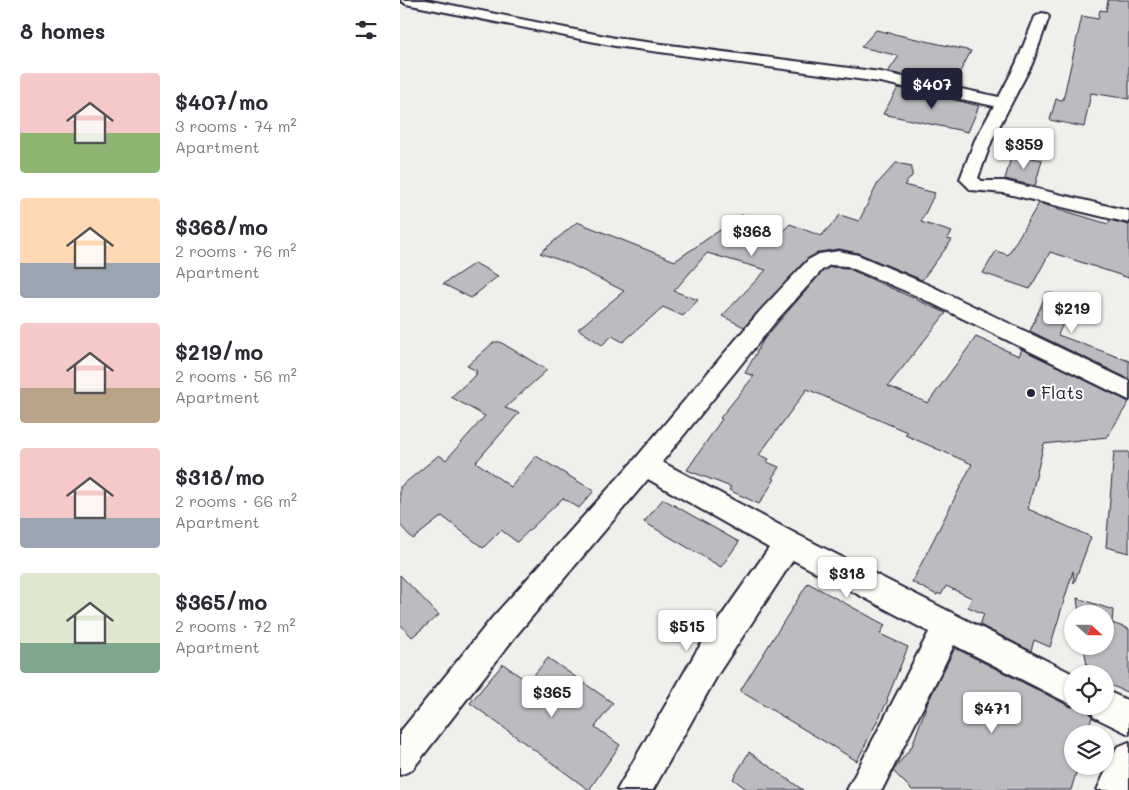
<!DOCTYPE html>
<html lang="en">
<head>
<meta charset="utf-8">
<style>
  :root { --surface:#fff; --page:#f2f2f3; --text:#2b2b33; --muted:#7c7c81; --accent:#22223b }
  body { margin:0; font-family:Mali,sans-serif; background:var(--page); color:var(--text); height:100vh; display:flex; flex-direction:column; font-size:19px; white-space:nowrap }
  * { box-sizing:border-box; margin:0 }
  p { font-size:16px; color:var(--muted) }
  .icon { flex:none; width:28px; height:28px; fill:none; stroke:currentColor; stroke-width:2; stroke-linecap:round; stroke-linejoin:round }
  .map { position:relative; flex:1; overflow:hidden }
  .side { display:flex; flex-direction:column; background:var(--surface); width:400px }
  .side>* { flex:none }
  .needle { width:32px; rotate:111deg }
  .fabs { position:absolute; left:664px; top:605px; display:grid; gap:10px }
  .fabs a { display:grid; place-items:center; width:50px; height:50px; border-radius:50%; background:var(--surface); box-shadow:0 1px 4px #0004; font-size:25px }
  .price { position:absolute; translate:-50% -42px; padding:0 11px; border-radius:5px; background:#fff; color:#222; font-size:16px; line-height:32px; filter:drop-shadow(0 1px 2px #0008) }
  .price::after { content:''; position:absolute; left:50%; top:30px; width:15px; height:11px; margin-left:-8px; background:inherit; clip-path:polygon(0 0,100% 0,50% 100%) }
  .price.active { background:var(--accent); color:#fff }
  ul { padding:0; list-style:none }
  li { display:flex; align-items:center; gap:15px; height:125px; padding:0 20px }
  li span { display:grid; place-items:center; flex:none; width:140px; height:100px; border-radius:5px; color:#555 }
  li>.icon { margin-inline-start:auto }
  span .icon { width:60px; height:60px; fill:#fffc; stroke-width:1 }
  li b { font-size:21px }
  h2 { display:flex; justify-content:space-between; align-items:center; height:60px; padding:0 20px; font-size:21px }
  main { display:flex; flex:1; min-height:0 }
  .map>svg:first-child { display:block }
  .building { fill:#bcbcc0; stroke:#22223b }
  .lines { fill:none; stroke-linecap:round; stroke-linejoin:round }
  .street-casing { stroke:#22223b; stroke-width:4 }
  .street { fill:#fdfcf7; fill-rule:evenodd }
  .poi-dot { fill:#22223b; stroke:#fdfcf7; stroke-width:2 }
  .labels { text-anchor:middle; stroke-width:4; stroke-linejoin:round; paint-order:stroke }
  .poi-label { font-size:18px; fill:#22223b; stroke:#fdfcf7; text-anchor:start }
</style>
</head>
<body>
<main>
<section class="side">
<h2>8 homes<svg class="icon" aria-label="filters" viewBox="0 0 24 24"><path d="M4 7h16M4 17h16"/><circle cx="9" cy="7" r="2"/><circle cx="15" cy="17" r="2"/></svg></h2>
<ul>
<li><span style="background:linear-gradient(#f6c9c9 60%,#8fb573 0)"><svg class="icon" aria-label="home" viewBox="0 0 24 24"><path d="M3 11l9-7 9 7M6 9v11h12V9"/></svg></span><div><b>$407/mo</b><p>3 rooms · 74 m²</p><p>Apartment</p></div></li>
<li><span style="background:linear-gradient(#ffd9b3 65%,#9aa5b1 0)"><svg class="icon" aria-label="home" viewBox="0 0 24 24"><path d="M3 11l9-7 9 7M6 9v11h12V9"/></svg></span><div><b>$368/mo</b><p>2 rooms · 76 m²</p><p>Apartment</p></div></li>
<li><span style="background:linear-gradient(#f6c9c9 65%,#b9a48a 0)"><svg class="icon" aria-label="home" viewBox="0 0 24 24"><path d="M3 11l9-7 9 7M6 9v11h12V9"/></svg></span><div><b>$219/mo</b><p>2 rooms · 56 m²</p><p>Apartment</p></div></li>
<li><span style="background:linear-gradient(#f6c9c9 70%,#9aa5b1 0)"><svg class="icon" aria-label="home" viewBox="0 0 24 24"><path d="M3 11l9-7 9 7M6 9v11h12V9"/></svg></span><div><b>$318/mo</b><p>2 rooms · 66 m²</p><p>Apartment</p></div></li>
<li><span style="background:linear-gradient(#dfe7d0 70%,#7fa58c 0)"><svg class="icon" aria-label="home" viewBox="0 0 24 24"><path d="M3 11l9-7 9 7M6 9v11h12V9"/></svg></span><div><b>$365/mo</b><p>2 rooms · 72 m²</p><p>Apartment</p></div></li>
</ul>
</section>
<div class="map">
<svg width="729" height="790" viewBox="0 0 729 790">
  <rect width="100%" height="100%" fill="#f0efec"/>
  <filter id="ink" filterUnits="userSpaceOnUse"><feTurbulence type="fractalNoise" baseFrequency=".02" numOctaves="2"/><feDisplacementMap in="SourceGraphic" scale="10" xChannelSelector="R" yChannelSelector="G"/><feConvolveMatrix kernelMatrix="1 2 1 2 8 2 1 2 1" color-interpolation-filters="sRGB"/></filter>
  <g filter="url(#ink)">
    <g class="building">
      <path d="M708 0H729V99L691 93 684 127 650 120 656 99 663 100 682 16 698 19 700 10 706 11Z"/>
      <path d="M476 30 571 51 553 85 488 72 499 56 461 47Z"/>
      <path d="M498 88 547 98 579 106 568 132 483 114Z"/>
      <path d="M612 154 642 160 635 186 605 179Z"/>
      <path d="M496 163 512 166V176L504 185 535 193 521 222 552 232 547 239 552 240 522 280 458 253 439 249 419 252 407 259 344 327 322 316 366 270 307 253 274 291 298 300 283 316 263 307 223 342 212 336 202 345 178 329 224 291 170 264 140 253 177 222 275 261 342 215 379 235 390 224 421 236 440 215 459 221 478 183Z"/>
      <path d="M639 203 708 224 710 220 729 225V278L650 252 630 289 583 273 596 251 608 255Z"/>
      <path d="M75 263 98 276 71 298 43 284Z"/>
      <path d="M430 267 447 268 546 313 488 386 528 403 576 337 619 356 622 349 729 402 707 437 644 444 628 509 691 537 674 583 673 571 650 647 634 640 631 651 580 625 584 614 568 607 572 598 546 586 541 595 538 593 537 595 512 582 572 464 505 435 507 432 407 389 359 455 369 459 367 462 379 467 372 478 375 479 359 504 329 490 331 487 287 470 322 419 320 418 354 376 345 373 364 339 423 271Z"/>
      <path d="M647 292 673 300 658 335 729 361V379L630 331Z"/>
      <path d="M94 342H100L147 370 105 408 119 413 76 462 111 487 136 456 194 491 179 508 163 498 117 542 101 530 83 548 42 516 13 539 0 525V487L39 455 46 460 85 416 51 397 77 374 75 373 77 371 67 366Z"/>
      <path d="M714 452H729V553L706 547Z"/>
      <path d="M263 499 339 542 321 567 244 522Z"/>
      <path d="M0 575 39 615 12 637 0 624Z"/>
      <path d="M408 583 485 625 480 634 508 647 487 699 488 700 457 761 340 691Z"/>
      <path d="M677 598 713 610 712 623 729 629V693L705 683V674H688L684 646H705V614H679Z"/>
      <path d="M555 648 671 707 679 706 689 711 692 717 687 734H672V766H678L671 790H512L493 771 512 746 527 704Z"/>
      <path d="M148 658 213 703 195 727 220 745 189 790 70 703 103 664 128 682Z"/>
      <path d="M349 752 403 790H348L333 779Z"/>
    </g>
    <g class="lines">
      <defs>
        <g id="street">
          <path d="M0 0H26L215 38 480 72 599 97 616 64 635 17 642 13 647 14 649 17 632 64 592 140 578 178 582 181H604L729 211V223L604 193 571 190 560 179 575 140 594 106 480 82 215 46 6 4Z"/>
          <path d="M439 251 458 255 531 286 729 381V400L517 296 447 266 430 265 422 270 376 321 262 462 398 535 673 674 672 705 554 645 482 790H447L529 632 393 560 318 674 253 790H217L296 652 369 548 248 479 114 638 12 770 0 775V732L92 618 236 458 360 311 408 260 419 254Z"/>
          <path d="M705 690 729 701V734L694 717 689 706H705Z"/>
          <path d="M729 742V790H697L717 747Z"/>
        </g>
      </defs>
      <use href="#street" class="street-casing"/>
      <use href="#street" class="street"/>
    </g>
  </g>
  <circle class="poi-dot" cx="631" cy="393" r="5"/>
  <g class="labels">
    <g class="poi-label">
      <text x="641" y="399">Flats</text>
    </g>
  </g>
</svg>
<div class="fabs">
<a><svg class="needle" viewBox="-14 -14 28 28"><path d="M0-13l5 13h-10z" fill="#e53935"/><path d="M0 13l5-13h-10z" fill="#7c7c81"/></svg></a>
<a><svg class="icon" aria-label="locate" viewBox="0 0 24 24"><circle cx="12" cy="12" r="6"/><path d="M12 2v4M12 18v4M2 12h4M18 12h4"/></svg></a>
<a><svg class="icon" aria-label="layers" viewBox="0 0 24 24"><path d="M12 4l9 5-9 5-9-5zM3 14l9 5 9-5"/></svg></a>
</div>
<b class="price active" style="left:532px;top:110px">$407</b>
<b class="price" style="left:624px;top:170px">$359</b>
<b class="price" style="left:352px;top:257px">$368</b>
<b class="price" style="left:672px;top:334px">$219</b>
<b class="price" style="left:447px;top:599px">$318</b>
<b class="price" style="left:287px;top:652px">$515</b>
<b class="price" style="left:152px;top:718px">$365</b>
<b class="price" style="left:592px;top:734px">$471</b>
</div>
</main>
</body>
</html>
